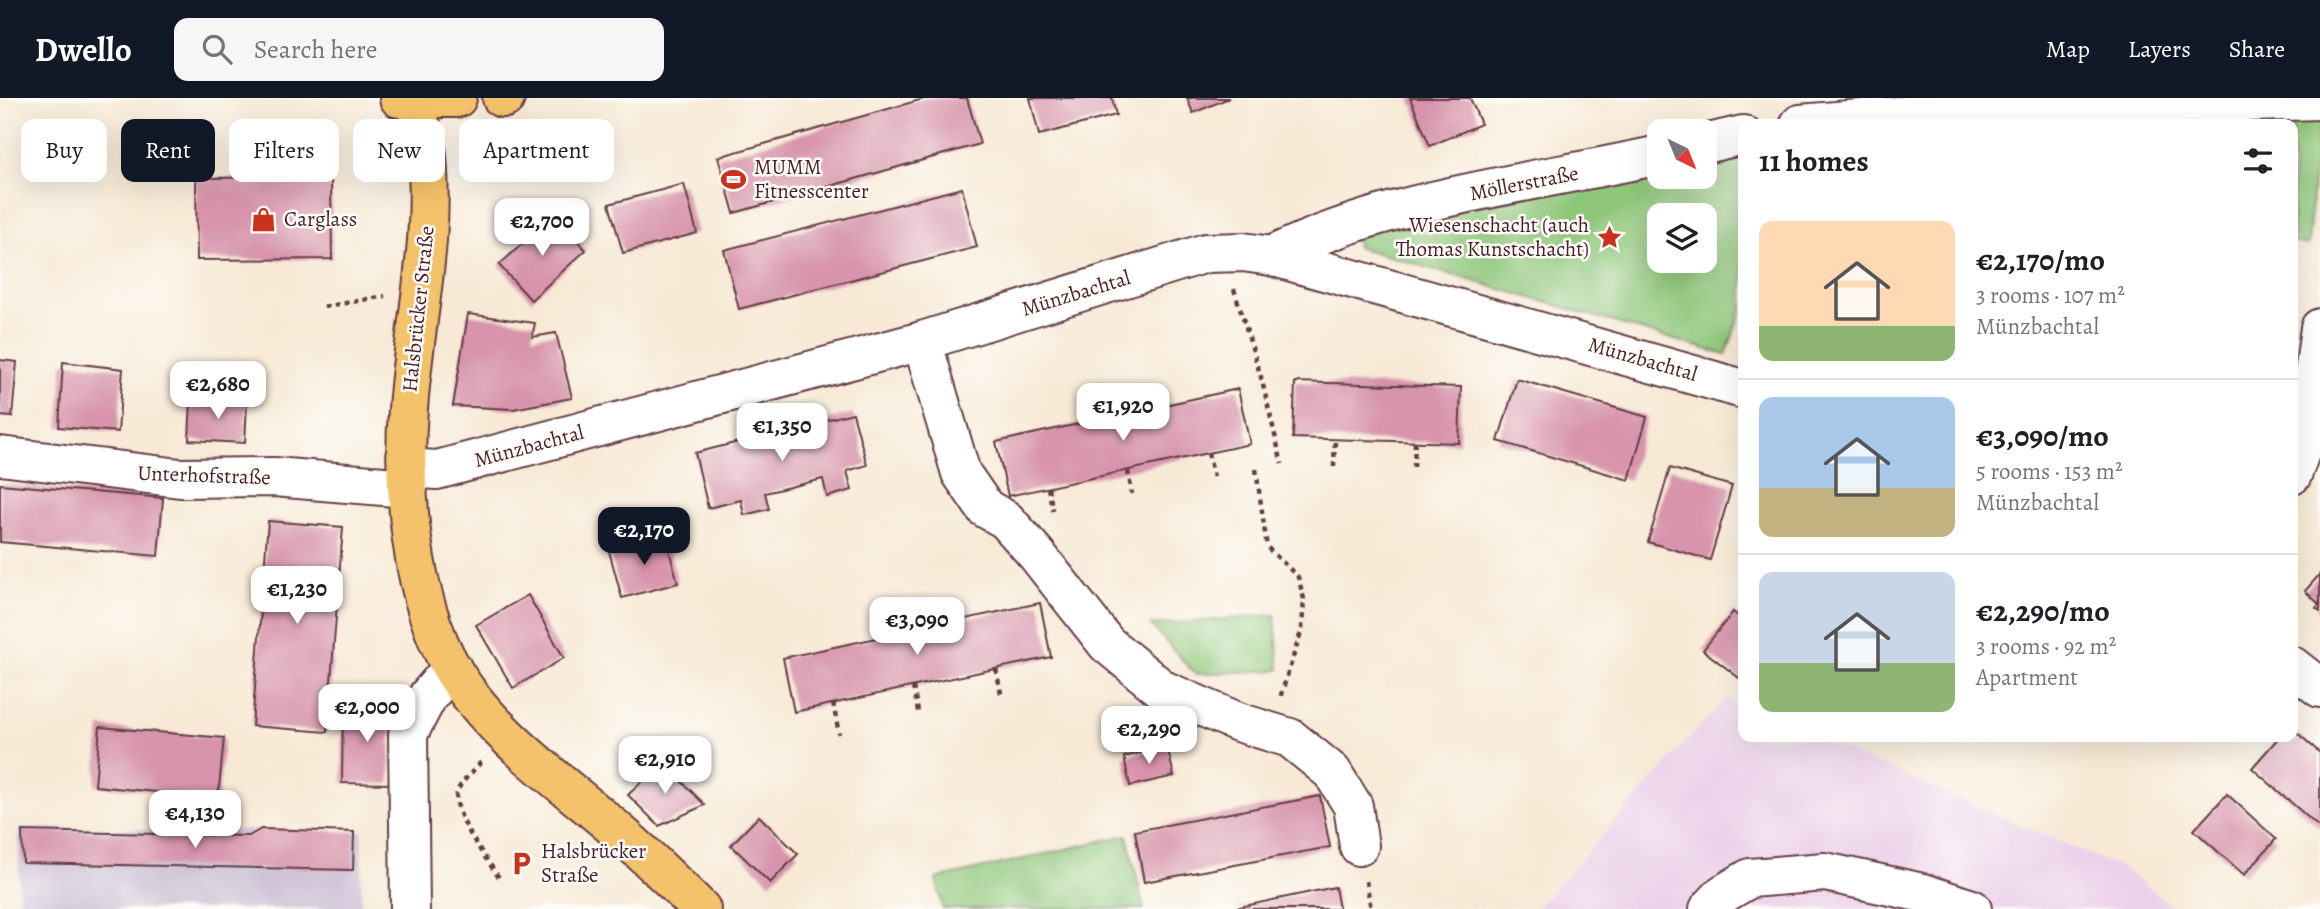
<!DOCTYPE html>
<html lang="en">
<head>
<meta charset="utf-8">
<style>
  :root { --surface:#fff; --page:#f6f6f6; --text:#202124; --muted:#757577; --line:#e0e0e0; --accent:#111827 }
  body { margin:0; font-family:Alegreya,serif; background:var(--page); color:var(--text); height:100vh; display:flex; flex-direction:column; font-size:26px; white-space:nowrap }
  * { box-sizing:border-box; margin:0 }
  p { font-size:23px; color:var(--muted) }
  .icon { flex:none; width:38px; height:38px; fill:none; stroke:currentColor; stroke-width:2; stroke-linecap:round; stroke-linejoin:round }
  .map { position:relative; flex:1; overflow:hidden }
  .sheet { position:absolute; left:1738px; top:21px; width:560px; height:623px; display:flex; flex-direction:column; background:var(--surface); border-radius:14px; box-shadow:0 7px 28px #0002 }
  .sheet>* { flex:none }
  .banner { position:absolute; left:21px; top:21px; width:665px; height:63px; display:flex; gap:14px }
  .needle { width:46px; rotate:137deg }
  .buttons { position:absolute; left:1647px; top:21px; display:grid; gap:14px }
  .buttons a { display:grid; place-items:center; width:70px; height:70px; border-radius:14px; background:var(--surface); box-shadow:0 7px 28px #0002; font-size:35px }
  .price { position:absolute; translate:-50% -60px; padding:0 16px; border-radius:14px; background:#fff; color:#222; font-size:23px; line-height:46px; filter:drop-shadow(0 2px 4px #0008) }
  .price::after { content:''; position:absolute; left:50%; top:42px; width:21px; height:16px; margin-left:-10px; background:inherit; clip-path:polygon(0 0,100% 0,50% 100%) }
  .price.current { background:var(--accent); color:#fff }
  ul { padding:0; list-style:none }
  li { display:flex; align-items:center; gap:21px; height:175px; padding:0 21px }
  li+li { border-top:2px solid var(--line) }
  li span { display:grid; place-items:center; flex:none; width:196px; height:140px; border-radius:14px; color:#555 }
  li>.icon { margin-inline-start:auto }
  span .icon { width:84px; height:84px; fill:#fffc; stroke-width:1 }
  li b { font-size:30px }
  h2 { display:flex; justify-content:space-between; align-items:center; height:84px; padding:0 21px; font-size:30px }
  .pill { padding:0 24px; border-radius:14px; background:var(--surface); box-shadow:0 7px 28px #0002; font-size:24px; line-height:63px }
  .pill.current { background:var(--accent); color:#fff }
  header { display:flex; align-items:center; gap:42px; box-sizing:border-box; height:98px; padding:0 35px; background:var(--accent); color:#fff }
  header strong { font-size:33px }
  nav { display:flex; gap:38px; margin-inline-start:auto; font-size:24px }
  .search { width:490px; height:63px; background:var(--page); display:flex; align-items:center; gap:18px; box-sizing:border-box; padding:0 24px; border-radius:14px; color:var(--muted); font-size:26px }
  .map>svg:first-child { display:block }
  .built { fill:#ecd1ea }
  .industrial { fill:#cbbfd5 }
  .green { fill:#8ec67a; stroke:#6c7252; stroke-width:2; fill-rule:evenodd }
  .building { fill:#d794ac }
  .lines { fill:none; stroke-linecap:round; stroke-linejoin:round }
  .minor-casing { stroke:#643d44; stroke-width:42 }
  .major-casing { stroke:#643d44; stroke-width:42 }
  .path { stroke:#643d44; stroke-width:4.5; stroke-dasharray:5 5; stroke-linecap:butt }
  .minor { stroke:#fff; stroke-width:38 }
  .major { stroke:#f3c26a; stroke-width:38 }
  .labels { text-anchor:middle; stroke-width:5; stroke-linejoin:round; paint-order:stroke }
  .poi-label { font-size:21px; fill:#4a1f2b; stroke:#fdfcf7; text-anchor:start }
  .street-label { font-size:21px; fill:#4a1f2b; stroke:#fdfcf7 }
</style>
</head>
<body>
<header>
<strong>Dwello</strong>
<div class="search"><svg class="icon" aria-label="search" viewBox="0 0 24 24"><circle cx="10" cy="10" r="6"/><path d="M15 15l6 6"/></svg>Search here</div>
<nav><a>Map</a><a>Layers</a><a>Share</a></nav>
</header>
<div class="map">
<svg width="2320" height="811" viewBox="0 0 2320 811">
  <rect width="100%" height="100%" fill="#fdfcf7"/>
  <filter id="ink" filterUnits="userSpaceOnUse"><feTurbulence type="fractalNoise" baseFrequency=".0143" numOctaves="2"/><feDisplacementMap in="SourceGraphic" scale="14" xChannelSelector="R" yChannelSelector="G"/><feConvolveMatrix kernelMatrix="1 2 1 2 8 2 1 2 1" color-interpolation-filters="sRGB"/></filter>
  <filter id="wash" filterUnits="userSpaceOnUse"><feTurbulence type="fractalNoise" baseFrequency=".00686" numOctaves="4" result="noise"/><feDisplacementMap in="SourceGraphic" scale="28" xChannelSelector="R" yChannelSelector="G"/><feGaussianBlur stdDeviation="1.57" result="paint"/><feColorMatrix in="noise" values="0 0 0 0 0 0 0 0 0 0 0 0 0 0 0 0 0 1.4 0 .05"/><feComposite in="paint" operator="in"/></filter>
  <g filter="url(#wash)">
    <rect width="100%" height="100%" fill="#f7e9d5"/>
    <path class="built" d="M1725 601 1743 608V639H1814L2124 771 2176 811H1536Z"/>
    <path class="industrial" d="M19 730 362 733 361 811H19Z"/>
    <g class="green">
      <path d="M2319 15 2308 147 2293 144 2292 26H2046Z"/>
      <path d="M1743 52V207L1726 257 1357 149 1355 133 1659 69V79H1704L1705 60ZM1659 117H1704V163H1659Z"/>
      <path d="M1275 517 1279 572 1195 576 1151 527Z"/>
      <path d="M1127 737 1144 811H943L936 781Z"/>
    </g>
    <g id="blocks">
      <g class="building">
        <path d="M927 0H967L980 46 734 115 718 59Z"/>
        <path d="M1030 0H1112L1116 17 1039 37Z"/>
        <path d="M1187 0H1229L1193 15Z"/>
        <path d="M1410 0H1470L1481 26 1430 48Z"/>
        <path d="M331 79 332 161 197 162 196 80Z"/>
        <path d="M684 86 697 135 623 155 609 106Z"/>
        <path d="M962 90 977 149 739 211 724 152Z"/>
        <path d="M554 117 586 152 531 202 499 167Z"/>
        <path d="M468 216 535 225 532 239 556 235 572 300 513 311 453 308Z"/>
        <path d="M0 262 17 264 12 319 0 318Z"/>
        <path d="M63 264 123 271 118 334 59 329Z"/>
        <path d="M1517 281 1647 319 1629 382 1498 343Z"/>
        <path d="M1295 284 1461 289 1459 345 1293 340Z"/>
        <path d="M1238 291 1250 346 1008 398 996 344Z"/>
        <path d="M191 302 247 305 245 345 189 342Z"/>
        <path d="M853 315 867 367 847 373 852 392 827 399 823 381 765 395 769 411 744 417 741 402 708 410 695 355Z"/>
        <path d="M1670 370 1732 388 1710 462 1648 444Z"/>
        <path d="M0 386 163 400 158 458 0 444Z"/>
        <path d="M268 423 343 429 327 634 252 628Z"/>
        <path d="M665 437 678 485 622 500 609 453Z"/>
        <path d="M2320 476V513L2316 510 2319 506 2305 493Z"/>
        <path d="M528 497 564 560 513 590 476 527Z"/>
        <path d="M1040 505 1051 559 794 614 783 560Z"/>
        <path d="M1733 514 1743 522V583L1703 552Z"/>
        <path d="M343 606H391L390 686 342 685Z"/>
        <path d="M100 629 224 640 218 700 95 688Z"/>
        <path d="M2292 630 2320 655V730L2252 670 2279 639H2292Z"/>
        <path d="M1167 648 1174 678 1130 688 1124 659Z"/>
        <path d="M662 664 705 707 659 728 628 697Z"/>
        <path d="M2227 696 2276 741 2244 777 2194 732Z"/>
        <path d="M1320 698 1330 749 1144 784 1135 733Z"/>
        <path d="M759 718 798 756 770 785 731 747Z"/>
        <path d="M261 731 354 734 353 772 23 765 22 733 249 738Z"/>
        <path d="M1335 789 1339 811H1235V810Z"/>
      </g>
    </g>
  </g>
  <g filter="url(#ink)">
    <use href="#blocks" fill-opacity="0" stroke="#643d44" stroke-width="2"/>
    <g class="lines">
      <defs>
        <g id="minor">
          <path d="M1800 26 1971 12 2320 2"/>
          <path d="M1704 46 1743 37"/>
          <path d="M1271 158C1392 99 1529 86 1659 57"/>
          <path d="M922 243 961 375 985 410 1006 422 1037 457 1107 546 1163 592 1238 624 1290 640 1332 674 1353 708 1359 748"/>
          <path d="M0 358 180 380 274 379 408 390"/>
          <path d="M407 370 437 372 922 243 1206 155 1243 154 1271 158 1743 291"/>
          <path d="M2292 377 2306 338 2320 230"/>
          <path d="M2292 568 2320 590"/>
          <path d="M410 811 408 636 428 598 452 570"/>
          <path d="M1709 811 1723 796 1750 780 1825 774 1923 795 1972 811"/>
        </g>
        <g id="major">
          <path d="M399 0H457"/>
          <path d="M502 0H505"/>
          <path d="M414 1C419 20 425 39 427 58 435 144 414 226 408 311 402 391 411 498 451 569 488 633 557 681 612 728 643 754 672 783 701 811"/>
        </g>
      </defs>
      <use href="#minor" class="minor-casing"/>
      <use href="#major" class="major-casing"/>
      <g class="path">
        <path d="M1234 191 1261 279 1282 366"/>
        <path d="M324 209 385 198"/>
        <path d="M1208 355 1214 379"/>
        <path d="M1334 369 1335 341"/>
        <path d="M1414 369 1415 343"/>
        <path d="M1256 371 1267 449 1298 479 1304 501 1302 531 1280 600"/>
        <path d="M1128 373 1132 396"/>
        <path d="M1048 390 1053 413"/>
        <path d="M996 571 1002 600"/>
        <path d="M913 589 919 618"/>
        <path d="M833 605 839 636"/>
        <path d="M481 664C474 673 461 683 457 694 451 715 488 763 500 781"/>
        <path d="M1366 783 1371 811"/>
      </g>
      <use href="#minor" class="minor"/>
      <use href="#major" class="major"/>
    </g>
  </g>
  <defs>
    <symbol id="stadium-bare" viewBox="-9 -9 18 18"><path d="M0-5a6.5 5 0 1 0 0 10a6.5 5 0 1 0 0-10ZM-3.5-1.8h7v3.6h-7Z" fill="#c8321e" stroke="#fdfcf7" stroke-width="2.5" paint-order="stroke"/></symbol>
    <symbol id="shop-bare" viewBox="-9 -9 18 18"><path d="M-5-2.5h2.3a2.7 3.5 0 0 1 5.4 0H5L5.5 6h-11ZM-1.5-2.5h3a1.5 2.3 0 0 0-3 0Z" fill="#c8321e" stroke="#fdfcf7" stroke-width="2.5" paint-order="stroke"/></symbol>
    <symbol id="sight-bare" viewBox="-9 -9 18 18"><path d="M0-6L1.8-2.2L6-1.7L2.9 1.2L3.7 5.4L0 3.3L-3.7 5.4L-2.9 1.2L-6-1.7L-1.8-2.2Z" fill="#c8321e" stroke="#fdfcf7" stroke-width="2.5" paint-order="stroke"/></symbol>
    <symbol id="parking-bare" viewBox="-9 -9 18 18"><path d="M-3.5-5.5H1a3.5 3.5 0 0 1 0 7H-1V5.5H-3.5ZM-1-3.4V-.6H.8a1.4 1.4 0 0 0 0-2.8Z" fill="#c8321e" stroke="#fdfcf7" stroke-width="2.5" paint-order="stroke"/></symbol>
  </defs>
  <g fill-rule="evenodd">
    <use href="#stadium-bare" x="716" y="64" width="35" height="35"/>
    <use href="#shop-bare" x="246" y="104" width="35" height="35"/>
    <use href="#sight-bare" x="1592" y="122" width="35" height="35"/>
    <use href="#parking-bare" x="504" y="748" width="35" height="35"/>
  </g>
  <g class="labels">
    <g class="poi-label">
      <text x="754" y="76">MUMM<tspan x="754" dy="24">Fitnesscenter</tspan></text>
      <text x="284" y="128">Carglass</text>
      <text x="1589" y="134" text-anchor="end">Wiesenschacht (auch<tspan x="1589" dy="24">Thomas Kunstschacht)</tspan></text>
      <text x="541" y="760">Halsbrücker<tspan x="541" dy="24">Straße</tspan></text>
    </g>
    <g class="street-label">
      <text transform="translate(1524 85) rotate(-11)" y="7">Möllerstraße</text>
      <text transform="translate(1076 195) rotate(-17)" y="7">Münzbachtal</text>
      <text transform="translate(418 211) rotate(-84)" y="7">Halsbrücker Straße</text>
      <text transform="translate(1643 261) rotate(16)" y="7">Münzbachtal</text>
      <text transform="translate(529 348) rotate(-15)" y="7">Münzbachtal</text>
      <text transform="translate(204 377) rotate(2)" y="7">Unterhofstraße</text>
    </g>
  </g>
</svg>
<div class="buttons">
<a><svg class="needle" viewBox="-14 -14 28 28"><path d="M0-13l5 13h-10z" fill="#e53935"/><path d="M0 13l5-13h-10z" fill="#757577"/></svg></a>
<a><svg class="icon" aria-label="layers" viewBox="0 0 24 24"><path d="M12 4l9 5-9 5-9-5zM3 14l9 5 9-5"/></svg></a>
</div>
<b class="price" style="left:542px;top:160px">€2,700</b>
<b class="price" style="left:218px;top:323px">€2,680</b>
<b class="price" style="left:1123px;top:345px">€1,920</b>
<b class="price" style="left:782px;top:365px">€1,350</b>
<b class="price current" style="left:644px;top:469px">€2,170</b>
<b class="price" style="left:297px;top:528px">€1,230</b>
<b class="price" style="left:917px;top:559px">€3,090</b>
<b class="price" style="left:367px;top:646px">€2,000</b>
<b class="price" style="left:1149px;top:668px">€2,290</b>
<b class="price" style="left:665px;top:698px">€2,910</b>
<b class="price" style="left:195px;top:752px">€4,130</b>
<div class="banner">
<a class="pill">Buy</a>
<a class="pill current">Rent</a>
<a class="pill">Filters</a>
<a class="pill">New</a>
<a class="pill">Apartment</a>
</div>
<section class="sheet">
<h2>11 homes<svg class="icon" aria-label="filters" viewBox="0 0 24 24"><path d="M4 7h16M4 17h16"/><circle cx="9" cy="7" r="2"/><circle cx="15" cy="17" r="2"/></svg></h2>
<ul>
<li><span style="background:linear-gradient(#ffd9b3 75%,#8fb573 0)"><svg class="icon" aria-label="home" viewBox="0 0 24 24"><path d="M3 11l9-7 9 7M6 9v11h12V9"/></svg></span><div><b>€2,170/mo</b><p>3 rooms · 107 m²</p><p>Münzbachtal</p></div></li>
<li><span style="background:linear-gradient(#a9c7e8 65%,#c2b280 0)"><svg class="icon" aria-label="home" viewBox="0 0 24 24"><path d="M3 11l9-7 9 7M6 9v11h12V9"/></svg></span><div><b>€3,090/mo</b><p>5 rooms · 153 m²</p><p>Münzbachtal</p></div></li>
<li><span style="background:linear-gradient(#c9d6e8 65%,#8fb573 0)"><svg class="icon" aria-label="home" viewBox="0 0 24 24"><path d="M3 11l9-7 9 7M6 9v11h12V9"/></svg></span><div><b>€2,290/mo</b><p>3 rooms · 92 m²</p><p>Apartment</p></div></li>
</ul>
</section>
</div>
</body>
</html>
